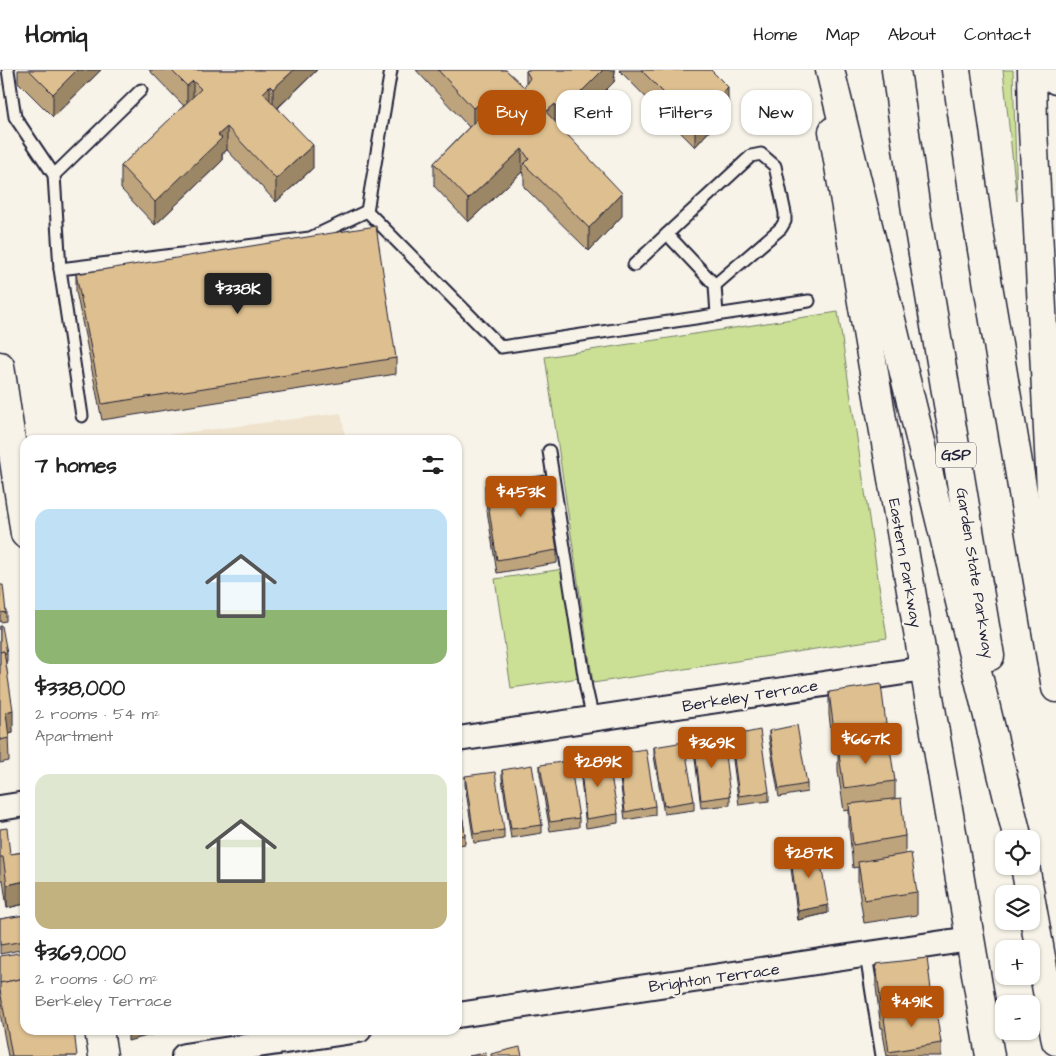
<!DOCTYPE html>
<html lang="en">
<head>
<meta charset="utf-8">
<style>
  :root { --surface:#fff; --page:#f2f2f2; --text:#222; --muted:#767676; --line:#e0e0e0; --accent:#b45309 }
  body { margin:0; font-family:"Architects Daughter",sans-serif; background:var(--page); color:var(--text); height:100vh; display:flex; flex-direction:column; font-size:19px; white-space:nowrap }
  * { box-sizing:border-box; margin:0 }
  p { font-size:16px; color:var(--muted) }
  .icon { flex:none; width:28px; height:28px; fill:none; stroke:currentColor; stroke-width:2; stroke-linecap:round; stroke-linejoin:round }
  .map { position:relative; flex:1; overflow:hidden }
  .details { position:absolute; left:20px; top:365px; width:442px; height:600px; display:flex; flex-direction:column; background:var(--surface); border-radius:15px; box-shadow:0 1px 4px #0004 }
  .details>* { flex:none }
  .top-card { position:absolute; left:478px; top:20px; width:475px; height:45px; display:flex; gap:10px }
  .fabs { position:absolute; left:995px; top:760px; display:grid; gap:10px }
  .fabs a { display:grid; place-items:center; width:45px; height:45px; border-radius:10px; background:var(--surface); box-shadow:0 1px 4px #0004; font-size:25px }
  .price { position:absolute; translate:-50% -42px; padding:0 11px; border-radius:5px; background:var(--accent); color:#fff; font-size:16px; line-height:32px; filter:drop-shadow(0 1px 2px #0008) }
  .price::after { content:''; position:absolute; left:50%; top:30px; width:15px; height:11px; margin-left:-8px; background:inherit; clip-path:polygon(0 0,100% 0,50% 100%) }
  .price.current { background:#222; color:#fff }
  ul { padding:0; list-style:none }
  li { display:grid; align-content:center; gap:10px; height:265px; padding:0 15px }
  li span { display:grid; place-items:center; height:155px; border-radius:15px; color:#555 }
  li>.icon { margin-inline-start:auto }
  span .icon { width:90px; height:90px; fill:#fffc; stroke-width:1 }
  li b { font-size:21px }
  h2 { display:flex; justify-content:space-between; align-items:center; height:60px; padding:0 15px; font-size:21px }
  .pill { padding:0 18px; border-radius:15px; background:var(--surface); box-shadow:0 1px 4px #0004; font-size:18px; line-height:45px }
  .pill.current { background:var(--accent); color:#fff }
  header { display:flex; align-items:center; gap:30px; box-sizing:border-box; height:70px; padding:0 25px; background:var(--surface); border-bottom:1px solid var(--line) }
  header strong { font-size:24px }
  nav { display:flex; gap:28px; margin-inline-start:auto; font-size:18px }
  .map>svg:first-child { display:block }
  .built { fill:#efe3ce }
  .green { fill:#cbe095; stroke:#768168 }
  .lines { fill:none; stroke-linecap:round; stroke-linejoin:round }
  .service-casing { stroke:#22223b; stroke-width:15 }
  .minor-casing { stroke:#22223b; stroke-width:28 }
  .secondary-casing { stroke:#22223b; stroke-width:31 }
  .motorway-casing { stroke:#22223b; stroke-width:31 }
  .service { stroke:#f7f3e8; stroke-width:11 }
  .minor { stroke:#f7f3e8; stroke-width:24 }
  .secondary { stroke:#f7f3e8; stroke-width:28 }
  .motorway { stroke:#f7f3e8; stroke-width:28 }
  .wall { fill:#bea47c; stroke:#22223b }
  .shaded-wall { fill:#9b8665; stroke:#22223b }
  .building { fill:#ddbf90; stroke:#22223b }
  .labels { text-anchor:middle; stroke-width:4.5; stroke-linejoin:round; paint-order:stroke }
  .shield { fill:#f7f3e8; stroke:#62616f; stroke-width:1 }
  .shield-label { font-size:15px; font-weight:bold; fill:#22223b }
  .street-label { font-size:16px; fill:#22223b; stroke:#f7f3e8 }
</style>
</head>
<body>
<header>
<strong>Homiq</strong>
<nav><a>Home</a><a>Map</a><a>About</a><a>Contact</a></nav>
</header>
<div class="map">
<svg width="1056" height="986" viewBox="0 0 1056 986">
  <rect width="100%" height="100%" fill="#f7f3e8"/>
  <filter id="ink" filterUnits="userSpaceOnUse"><feTurbulence type="fractalNoise" baseFrequency=".02" numOctaves="2"/><feDisplacementMap in="SourceGraphic" scale="10" xChannelSelector="R" yChannelSelector="G"/><feConvolveMatrix kernelMatrix="1 2 1 2 8 2 1 2 1" color-interpolation-filters="sRGB"/></filter>
  <g filter="url(#ink)">
    <path class="built" d="M341 343 346 370H127Z"/>
    <g class="green">
      <path d="M1003 0H1013L1017 131Z"/>
      <path d="M838 242 887 568 593 613 545 287Z"/>
      <path d="M564 499 579 608 511 618 495 509Z"/>
    </g>
    <g class="lines">
      <defs>
        <g id="service">
          <path d="M8 0 15 47 54 105 60 199"/>
          <path d="M54 105 141 20"/>
          <path d="M367 141 501 277 809 231"/>
          <path d="M667 164 751 86 761 84 775 96 785 143V151L781 158 715 215"/>
          <path d="M634 195 667 164 715 215 717 245"/>
          <path d="M82 346 60 199 310 168 367 141 391 0"/>
          <path d="M549 381 586 618 593 649"/>
          <path d="M866 885 882 986"/>
        </g>
        <g id="minor">
          <path d="M458 669 924 599"/>
          <path d="M0 738 25 734"/>
          <path d="M458 945 970 869"/>
          <path d="M184 986 359 960"/>
        </g>
        <g id="secondary">
          <path d="M1055 0 1056 10"/>
          <path d="M833 61 990 986"/>
          <path d="M0 296 25 464"/>
          <path d="M99 960 103 986"/>
        </g>
        <g id="motorway">
          <path d="M830 0 1018 769"/>
          <path d="M896 0 917 148 990 586"/>
          <path d="M956 0 978 156 1056 618"/>
          <path d="M1032 0 1033 59 1056 520"/>
          <path d="M1025 796 1030 824"/>
          <path d="M1031 831 1056 971"/>
        </g>
      </defs>
      <use href="#service" class="service-casing"/>
      <use href="#minor" class="minor-casing"/>
      <use href="#secondary" class="secondary-casing"/>
      <use href="#motorway" class="motorway-casing"/>
      <use href="#service" class="service"/>
      <use href="#minor" class="minor"/>
      <use href="#secondary" class="secondary"/>
      <use href="#motorway" class="motorway"/>
    </g>
    <g class="wall">
      <path d="M18 0H101L53 47 18 12Z"/>
      <path d="M149 0H317L278 38 313 98 276 132 227 80 222 84V91L155 155 121 119V96L184 36Z"/>
      <path d="M416 0H506L524 17 526 14V1L527 0H615L614 12 565 61 622 146 589 181 524 117V104L522 102 468 152 434 116V93L469 57Z"/>
      <path d="M619 0H711L728 40 695 77Z"/>
      <path d="M76 204 396 288V304L102 350 76 221Z"/>
      <path d="M485 415 557 480V493L497 503 485 428Z"/>
      <path d="M0 515 6 542V551L0 552Z"/>
      <path d="M0 556 7 583V591L6 592 13 663 8 664 9 691 0 693Z"/>
      <path d="M829 622 886 654V672L895 711V729L905 766V784L917 822V845L864 853 858 815V797L853 798 849 757V740L844 741 838 701V683L834 684 829 645Z"/>
      <path d="M769 661 807 714V722L779 727 769 669Z"/>
      <path d="M731 666 769 722V731L739 735 731 675Z"/>
      <path d="M694 672 730 726V735L701 738 694 680Z"/>
      <path d="M654 677 694 731V740L664 744 654 686Z"/>
      <path d="M618 683 655 736V745L625 750 618 692Z"/>
      <path d="M580 690 618 744V753L586 758 580 699Z"/>
      <path d="M540 695 579 748V757L550 761 540 704Z"/>
      <path d="M502 700 542 755V763L511 768 502 709Z"/>
      <path d="M465 706 504 760V769L474 773 465 715Z"/>
      <path d="M458 716 465 765V774L458 775Z"/>
      <path d="M0 759 10 784 25 782V834L7 838 3 810H0Z"/>
      <path d="M790 782 828 843 798 850 790 791Z"/>
      <path d="M25 845V879L0 884V849Z"/>
      <path d="M0 886 77 986H8L0 943Z"/>
      <path d="M876 894 932 927V934L941 973V986H887L883 964V958H881L876 917Z"/>
    </g>
    <g class="shaded-wall">
      <path d="M77 0H101L53 47V24Z"/>
      <path d="M294 0H317L273 42V19Z"/>
      <path d="M603 0H615L614 12 561 65V42Z"/>
      <path d="M193 11V34L187 39V16Z"/>
      <path d="M270 16V39L263 23Z"/>
      <path d="M728 17V40L695 77V54Z"/>
      <path d="M555 34V57L546 42Z"/>
      <path d="M478 35V58L473 61V38Z"/>
      <path d="M227 57V80L222 84V91L155 155V132L218 65Z"/>
      <path d="M313 75V98L276 132V109Z"/>
      <path d="M522 79V102L468 152V129Z"/>
      <path d="M622 123V146L589 181V158Z"/>
      <path d="M13 640V663L6 665V642Z"/>
      <path d="M25 811V834L7 838V815Z"/>
      <path d="M828 835V843L798 850V841Z"/>
      <path d="M136 960H166V961L128 971V962Z"/>
    </g>
    <g class="building">
      <path d="M29 0H77L53 24Z"/>
      <path d="M171 0H294L273 19 270 16 263 23 313 75 276 109 227 57 218 65 222 68 155 132 121 96 201 19 193 11 187 16Z"/>
      <path d="M438 0H506L524 17 530 8 526 1 527 0H603L561 42 555 34 546 42 622 123 589 158 524 94 529 89 522 79 468 129 434 93 484 42 478 35 473 38Z"/>
      <path d="M641 0H711L728 17 695 54Z"/>
      <path d="M376 156 396 288 102 334 76 204Z"/>
      <path d="M545 405 557 480 497 490 485 415Z"/>
      <path d="M0 515H3L6 542 0 543Z"/>
      <path d="M0 556H2L7 583H4V581L0 582Z"/>
      <path d="M4 581 13 640 6 642 9 668 0 670V582Z"/>
      <path d="M881 614 886 654 834 661 829 622Z"/>
      <path d="M797 655 807 714 779 719 769 661Z"/>
      <path d="M760 660 769 722 739 726 731 666Z"/>
      <path d="M723 668 730 726 701 730 694 672Z"/>
      <path d="M684 672 694 731 664 736 654 677Z"/>
      <path d="M889 672 895 711 844 718 838 678Z"/>
      <path d="M646 679 655 736 625 742 618 683Z"/>
      <path d="M607 685 618 744 586 749 580 690Z"/>
      <path d="M570 691 579 748 550 752 540 695Z"/>
      <path d="M532 695 542 755 511 759 502 700Z"/>
      <path d="M495 702 504 760 474 764 465 706Z"/>
      <path d="M458 716 465 765 458 766Z"/>
      <path d="M901 728 905 766 853 775 849 734Z"/>
      <path d="M7 758 10 784 25 782V811L7 815 3 787H0V759Z"/>
      <path d="M818 777 828 835 798 841 790 782Z"/>
      <path d="M911 783 917 822 864 830 858 792Z"/>
      <path d="M25 845V871L0 875V849Z"/>
      <path d="M25 882V908L0 913V886Z"/>
      <path d="M927 888 932 927 881 935 876 894Z"/>
      <path d="M25 908V960H74L77 986H12L0 920V913Z"/>
      <path d="M935 934 941 973 889 982 883 941Z"/>
      <path d="M128 960H136L128 962Z"/>
      <path d="M520 977 522 986H491V984Z"/>
      <path d="M485 983 486 986H469Z"/>
    </g>
  </g>
  <g class="labels">
    <rect class="shield" x="936" y="372.5" width="40" height="25" rx="4"/>
    <g class="shield-label">
      <text x="956" y="390">GSP</text>
    </g>
    <g class="street-label">
      <text transform="translate(906 493) rotate(80)" y="6">Eastern Parkway</text>
      <text transform="translate(976 503) rotate(81)" y="6">Garden State Parkway</text>
      <text transform="translate(750 625) rotate(-9)" y="6">Berkeley Terrace</text>
      <text transform="translate(714 907) rotate(-8)" y="6">Brighton Terrace</text>
    </g>
  </g>
</svg>
<div class="fabs">
<a><svg class="icon" aria-label="locate" viewBox="0 0 24 24"><circle cx="12" cy="12" r="6"/><path d="M12 2v4M12 18v4M2 12h4M18 12h4"/></svg></a>
<a><svg class="icon" aria-label="layers" viewBox="0 0 24 24"><path d="M12 4l9 5-9 5-9-5zM3 14l9 5 9-5"/></svg></a>
<a>+</a>
<a>−</a>
</div>
<b class="price current" style="left:238px;top:245px">$338K</b>
<b class="price" style="left:521px;top:448px">$453K</b>
<b class="price" style="left:866px;top:695px">$667K</b>
<b class="price" style="left:712px;top:699px">$369K</b>
<b class="price" style="left:598px;top:718px">$289K</b>
<b class="price" style="left:809px;top:809px">$287K</b>
<b class="price" style="left:912px;top:958px">$491K</b>
<div class="top-card">
<a class="pill current">Buy</a>
<a class="pill">Rent</a>
<a class="pill">Filters</a>
<a class="pill">New</a>
</div>
<section class="details">
<h2>7 homes<svg class="icon" aria-label="filters" viewBox="0 0 24 24"><path d="M4 7h16M4 17h16"/><circle cx="9" cy="7" r="2"/><circle cx="15" cy="17" r="2"/></svg></h2>
<ul>
<li><span style="background:linear-gradient(#bfe0f5 65%,#8fb573 0)"><svg class="icon" aria-label="home" viewBox="0 0 24 24"><path d="M3 11l9-7 9 7M6 9v11h12V9"/></svg></span><div><b>$338,000</b><p>2 rooms · 54 m²</p><p>Apartment</p></div></li>
<li><span style="background:linear-gradient(#dfe7d0 70%,#c2b280 0)"><svg class="icon" aria-label="home" viewBox="0 0 24 24"><path d="M3 11l9-7 9 7M6 9v11h12V9"/></svg></span><div><b>$369,000</b><p>2 rooms · 60 m²</p><p>Berkeley Terrace</p></div></li>
</ul>
</section>
</div>
</body>
</html>
